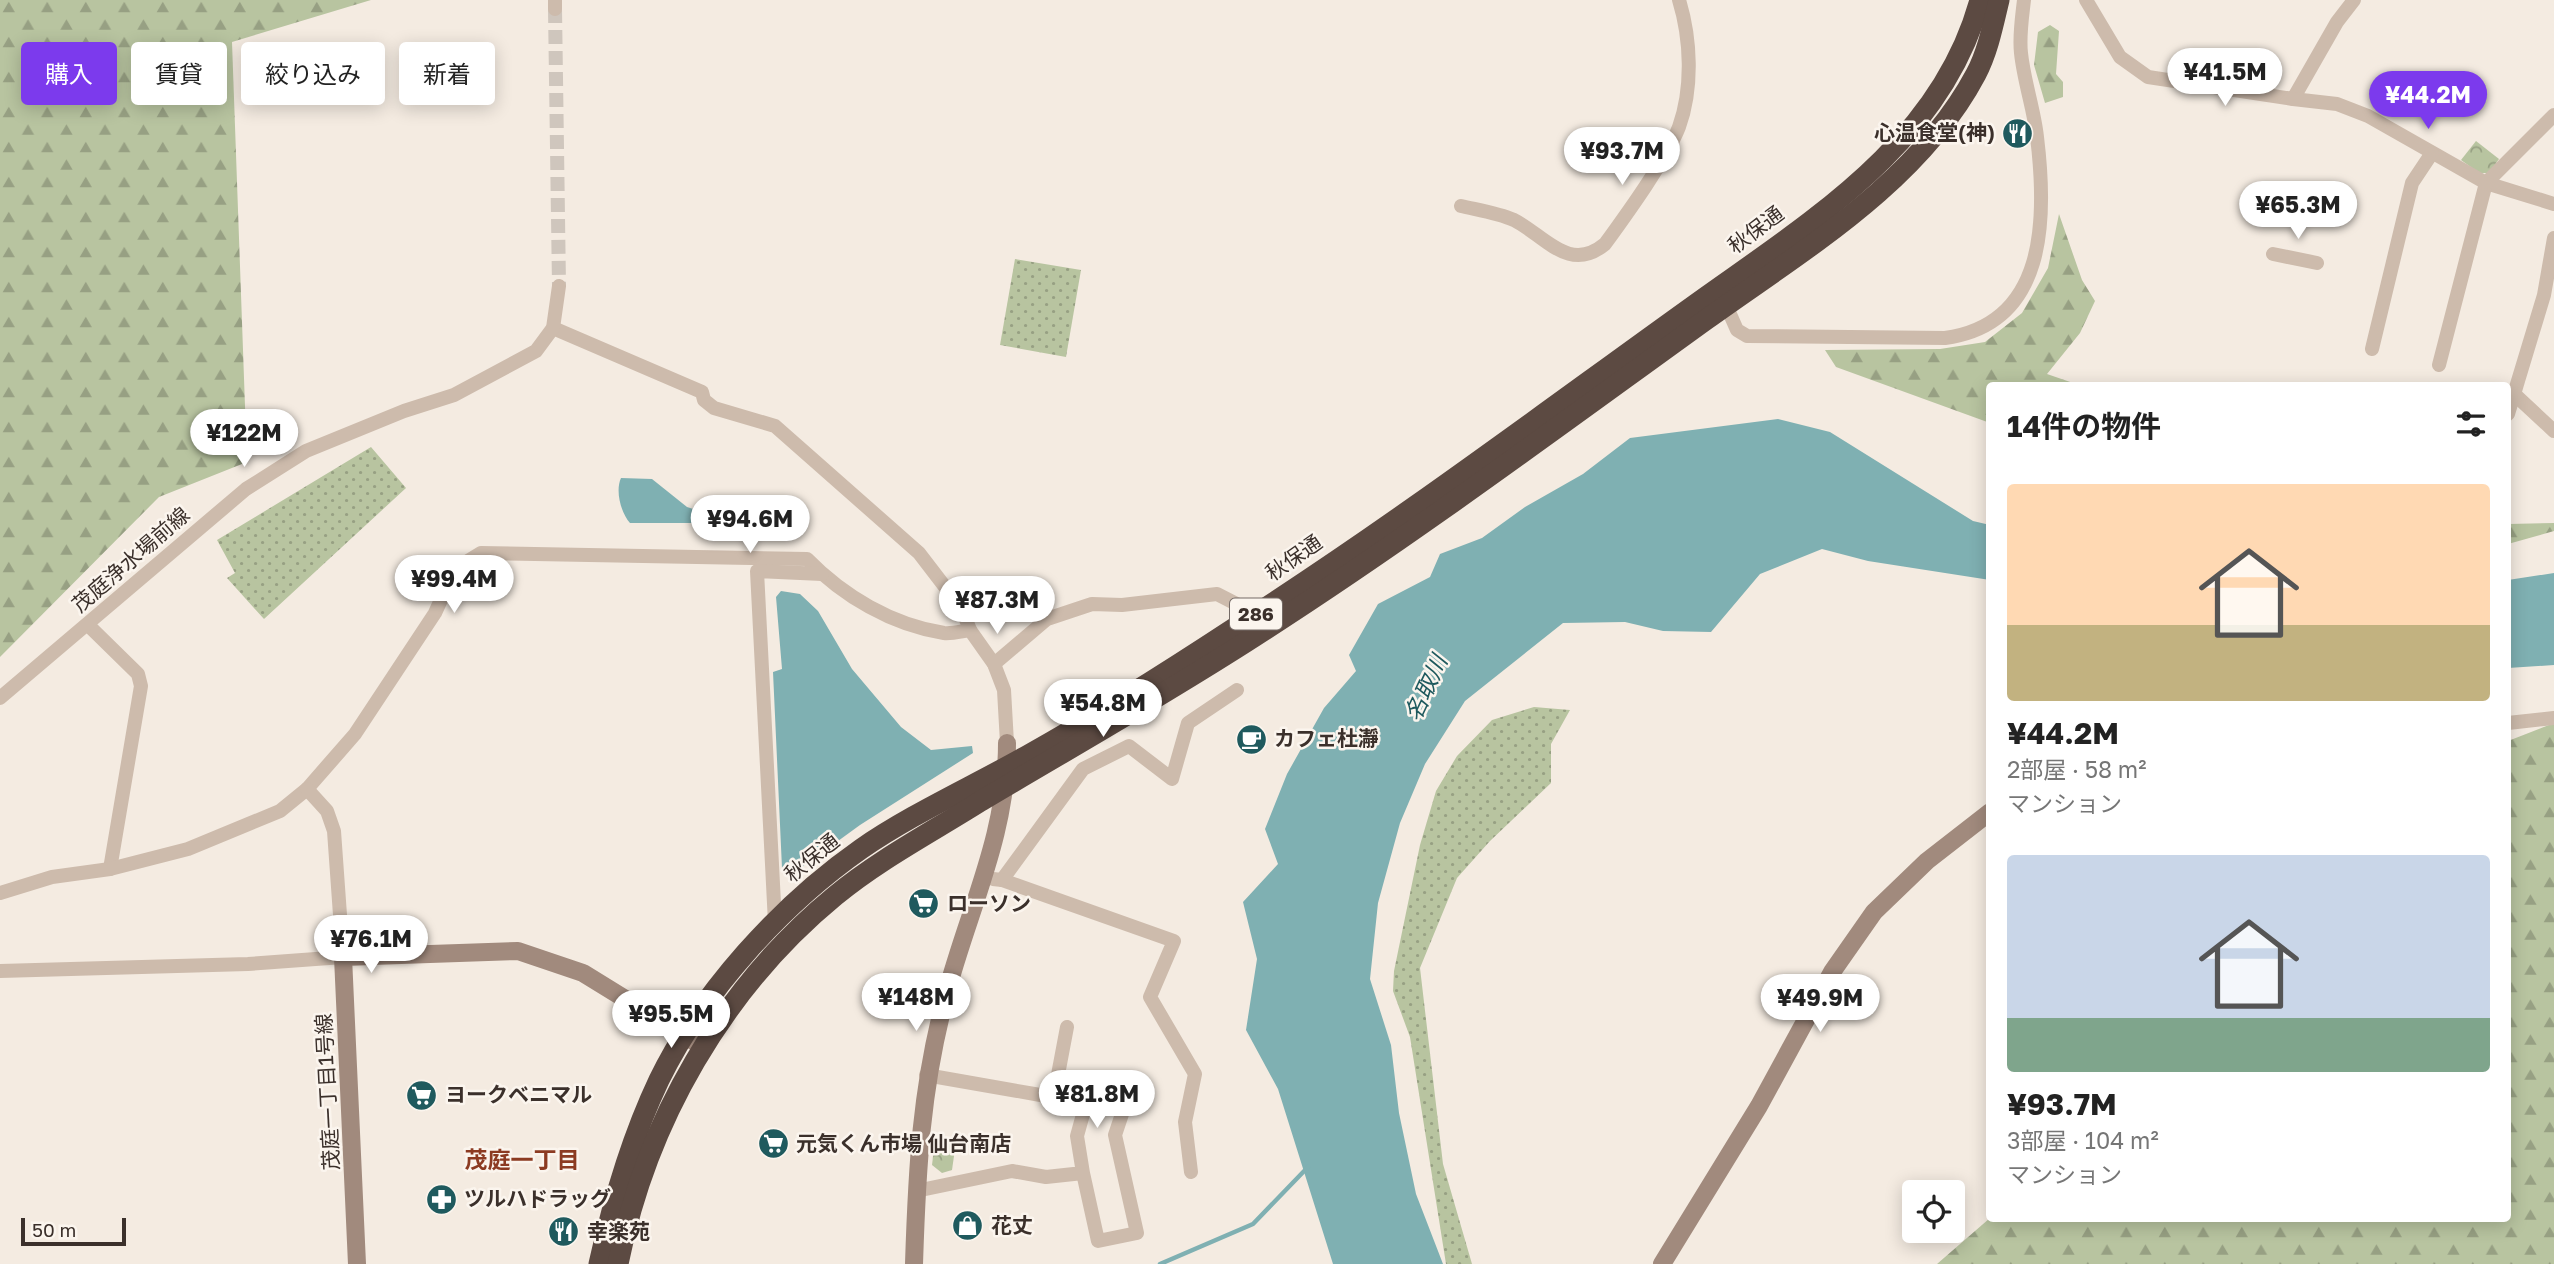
<!DOCTYPE html>
<html lang="ja">
<head>
<meta charset="utf-8">
<style>
  :root { --surface:#fff; --page:#f2f2f2; --text:#222; --muted:#767676; --accent:#7c3aed }
  body { margin:0; font-family:"Golos Text","Noto Sans JP",sans-serif; background:var(--page); color:var(--text); height:100vh; display:flex; flex-direction:column; font-size:26px; white-space:nowrap }
  * { box-sizing:border-box; margin:0 }
  p { font-size:23px; color:var(--muted) }
  .icon { flex:none; width:38px; height:38px; fill:none; stroke:currentColor; stroke-width:2; stroke-linecap:round; stroke-linejoin:round }
  .map { position:relative; flex:1; overflow:hidden }
  .details { position:absolute; left:1986px; top:382px; width:525px; height:840px; display:flex; flex-direction:column; background:var(--surface); border-radius:7px; box-shadow:0 4px 18px #0003 }
  .details>* { flex:none }
  .guide { position:absolute; left:21px; top:42px; width:665px; height:63px; display:flex; gap:14px }
  .buttons { position:absolute; left:1902px; top:1180px; display:grid; gap:14px }
  .buttons a { display:grid; place-items:center; width:63px; height:63px; border-radius:7px; background:var(--surface); box-shadow:0 4px 18px #0003; font-size:35px }
  .scale { position:absolute; left:21px; bottom:18px; width:105px; box-sizing:border-box; padding-left:7px; border:4px solid #3b302b; border-top:0; font-size:19px; line-height:24px; white-space:nowrap; color:#3b302b; -webkit-text-stroke:5px #fbf5ee; paint-order:stroke }
  .price { position:absolute; translate:-50% -60px; padding:0 16px; border-radius:24px; background:#fff; color:#222; font-size:23px; line-height:46px; filter:drop-shadow(0 2px 4px #0008) }
  .price::after { content:''; position:absolute; left:50%; top:42px; width:21px; height:16px; margin-left:-10px; background:inherit; clip-path:polygon(0 0,100% 0,50% 100%) }
  .price.selected { background:var(--accent); color:#fff }
  ul { padding:0; list-style:none }
  li { display:grid; align-content:center; gap:14px; height:371px; padding:0 21px }
  li span { display:grid; place-items:center; height:217px; border-radius:7px; color:#555 }
  li>.icon { margin-inline-start:auto }
  span .icon { width:126px; height:126px; fill:#fffc; stroke-width:1 }
  li b { font-size:30px }
  h2 { display:flex; justify-content:space-between; align-items:center; height:84px; padding:0 21px; font-size:30px }
  .chip { padding:0 24px; border-radius:7px; background:var(--surface); box-shadow:0 4px 18px #0003; font-size:24px; line-height:63px }
  .chip.selected { background:var(--accent); color:#fff }
  .map>svg:first-child { display:block }
  .grass { fill:url(#grass-dots) }
  .forest { fill:url(#forest-firs) }
  .park { fill:url(#park-crowns) }
  .water { fill:#7fb0b2 }
  .lines { fill:none; stroke-linecap:round; stroke-linejoin:round }
  .stream { stroke:#7fb0b2; stroke-width:4.5 }
  .street-tunnel { stroke:#cfc6bd; stroke-width:14; stroke-dasharray:14 7; stroke-linecap:butt }
  .street { stroke:#cdbbac; stroke-width:14 }
  .secondary { stroke:#a18a7d; stroke-width:18 }
  .highway { stroke:#5c4a42; stroke-width:21 }
  .labels { text-anchor:middle; stroke-width:5; stroke-linejoin:round; paint-order:stroke }
  .shield { fill:#fbf5ee; stroke:#756b66; stroke-width:2 }
  .shield-label { font-size:19px; font-weight:bold; fill:#3b302b }
  .poi-label { font-size:21px; font-weight:bold; fill:#3b302b; stroke:#fbf5ee; text-anchor:start }
  .street-label { font-size:21px; fill:#3b302b; stroke:#fbf5ee }
  .water-label { font-size:23px; font-style:italic; fill:#1f5a5e; stroke:#fbf5ee }
  .neighbourhood-label { font-size:23px; font-weight:bold; fill:#8c3b22; stroke:#fbf5ee }
</style>
</head>
<body>
<div class="map">
<svg width="2554" height="1264" viewBox="0 0 2554 1264">
  <defs>
    <pattern id="grass-dots" width="8" height="8" patternUnits="userSpaceOnUse" patternTransform="scale(1.75)"><rect width="8" height="8" fill="#b8c4a0"/><path d="M2 2h.1M6 6h.1" fill="none" stroke="#97a083" stroke-width="1.8" stroke-linecap="round"/></pattern>
    <pattern id="forest-firs" width="22" height="20" patternUnits="userSpaceOnUse" patternTransform="scale(1.75)"><rect width="22" height="20" fill="#b8c4a0"/><path d="M5 1l3.5 6h-7zM16 11l3.5 6h-7z" fill="#97a083"/></pattern>
    <pattern id="park-crowns" width="20" height="18" patternUnits="userSpaceOnUse" patternTransform="scale(1.75)"><rect width="20" height="18" fill="#b8c4a0"/><path d="M2 6a3 3 0 1 1 6 0M12 15a3 3 0 1 1 6 0" fill="none" stroke="#97a083"/></pattern>
  </defs>
  <rect width="100%" height="100%" fill="#f4ebe1"/>
  <g class="grass">
    <path d="M1015 259 1081 270 1066 357 1000 345Z"/>
    <path d="M371 447 406 488 264 619 227 578 235 573 217 540Z"/>
    <path d="M1534 707 1570 710 1551 744V783L1490 841 1457 878 1420 968 1443 1164 1472 1264H1446L1410 1037 1393 991 1394 971 1420 845 1436 791 1457 756 1492 720Z"/>
  </g>
  <g class="forest">
    <path d="M0 0H371L232 42 247 462 159 497 0 657Z"/>
    <path d="M2050 25 2059 31 2056 74 2063 82V97L2045 103 2034 65 2038 32Z"/>
    <path d="M2059 214 2082 280 2095 301 2080 333 2047 374 2079 385H1990V423L1836 367 1825 350 1940 349 1985 342 2022 313 2048 268Z"/>
    <path d="M2554 523V531L2508 544V524Z"/>
    <path d="M2554 723V1264H1937L1990 1218H2508V741Z"/>
  </g>
  <g class="park">
    <path d="M2476 141 2499 159 2489 173H2479L2461 160Z"/>
    <path d="M935 1140 956 1142 952 1170 942 1173 932 1165Z"/>
  </g>
  <g class="water">
    <path d="M1778 419 1830 432 1973 521 1990 525V580L1868 561 1822 549 1760 574 1711 632 1663 631 1625 622 1563 623 1465 701 1425 764 1400 823 1378 903 1370 979 1391 1045 1399 1113 1416 1194 1443 1264H1333L1278 1089 1246 1030 1257 959 1243 902 1278 864 1265 829 1287 774 1324 708 1356 671 1349 655 1378 604 1430 577 1440 554 1482 538 1525 507 1583 474 1630 438Z"/>
    <path d="M621 478 652 479 687 507 712 515 711 523H630C621 513 615 491 621 478Z"/>
    <path d="M2554 573V665L2508 668V580Z"/>
    <path d="M781 591 800 594 818 611 852 669 901 727 931 750 972 746 973 753 860 825 794 873 782 868 773 672 782 669 776 597Z"/>
  </g>
  <g class="lines">
    <path class="stream" d="M1160 1264 1253 1224 1308 1167"/>
    <path class="street-tunnel" d="M555 9 559 286"/>
    <g class="street">
      <path d="M2086 0 2120 57 2148 77 2293 99 2337 22 2354 0"/>
      <path d="M555 9V0"/>
      <path d="M2293 99 2337 104 2368 116 2486 183 2554 204"/>
      <path d="M1461 206C1478 210 1498 213 1514 220 1544 235 1569 274 1605 244 1626 215 1666 160 1679 127 1693 88 1691 39 1679 0"/>
      <path d="M2273 254 2317 263"/>
      <path d="M1726 305 1737 330 1747 336 1945 338C2047 324 2047 219 2037 137 2034 109 2024 82 2021 53 2019 36 2022 18 2024 0"/>
      <path d="M553 328 702 392 704 400 714 408 775 426 919 553 962 609 970 630 994 664 1004 690 1007 743"/>
      <path d="M2372 349 2412 183 2432 153"/>
      <path d="M2439 365 2486 183 2554 115"/>
      <path d="M2512 392 2554 431"/>
      <path d="M2508 414 2544 295 2554 238"/>
      <path d="M88 625 138 674 141 686 110 869"/>
      <path d="M994 664 1047 619 1092 604 1122 605 1217 594 1256 614"/>
      <path d="M0 698 246 489 306 451 404 411 454 395 536 351 553 328 559 286"/>
      <path d="M2508 723 2554 718"/>
      <path d="M993 879 1002 880 1083 769 1129 746 1172 779 1188 723 1237 690"/>
      <path d="M1002 880 1174 941 1150 997 1195 1074 1185 1122 1191 1172"/>
      <path d="M0 893 52 877 110 869 188 849 280 811 307 789 355 734 435 613 455 569 481 553 807 559C843 596 892 625 944 633 952 634 962 631 970 630"/>
      <path d="M775 923 757 571 822 574"/>
      <path d="M0 971 248 964 343 957 334 831 327 811 307 789"/>
      <path d="M926 1075 1046 1096 1057 1080 1067 1027"/>
      <path d="M916 1191 1012 1171 1046 1177 1083 1173 1077 1136 1090 1089 1127 1099 1115 1135 1137 1233 1098 1241 1083 1173"/>
    </g>
    <g class="secondary">
      <path d="M357 1264 343 957 518 951 583 973 695 1042"/>
      <path d="M914 1264C917 1169 921 1088 946 995 969 908 1007 836 1007 743"/>
      <path d="M1662 1264 1759 1106 1832 972 1874 912 1927 861 1990 812"/>
    </g>
    <g class="highway">
      <path d="M599 1264C613 1201 631 1139 659 1080 702 992 781 905 861 849 911 814 976 785 1030 754 1100 715 1169 671 1236 627 1394 526 1544 413 1696 304 1810 222 1941 144 1980 0"/>
      <path d="M618 1264C646 1122 723 988 835 896 880 859 932 832 981 801 1075 745 1171 691 1263 631 1415 533 1560 425 1707 319 1803 250 1919 182 1976 74 1988 51 1993 25 1999 0"/>
    </g>
  </g>
  <defs>
    <symbol id="restaurant-disc" viewBox="-11 -11 22 22"><circle r="9.5" fill="#1f5a5e" stroke="#fbf5ee"/><path d="M-5-6h1v4h1v-4h1v4h1v-4h1v5L-1.5 .5V6h-2V.5L-5-1ZM5-6V6H3V1.5H1.5Q1.5-4 5-6Z" fill="#fff"/></symbol>
    <symbol id="cafe-disc" viewBox="-11 -11 22 22"><circle r="9.5" fill="#1f5a5e" stroke="#fbf5ee"/><path d="M-5.5-4.5H6V0H3Q3 3.5 0 3.5H-2.5Q-5.5 3.5-5.5 0ZM3-3.2v2h1.7v-2ZM-6 4.5H4V6H-6Z" fill="#fff"/></symbol>
    <symbol id="supermarket-disc" viewBox="-11 -11 22 22"><circle r="9.5" fill="#1f5a5e" stroke="#fbf5ee"/><path d="M-6-5.5h2.5l.6 2H6L4.5 2H-2.5L-4.4-4H-6ZM-1.5 3.2a1.3 1.3 0 1 0 .1 0ZM3 3.2a1.3 1.3 0 1 0 .1 0Z" fill="#fff"/></symbol>
    <symbol id="pharmacy-disc" viewBox="-11 -11 22 22"><circle r="9.5" fill="#1f5a5e" stroke="#fbf5ee"/><path d="M-2-6h4v4h4v4h-4v4h-4v-4h-4v-4h4Z" fill="#fff"/></symbol>
    <symbol id="shop-disc" viewBox="-11 -11 22 22"><circle r="9.5" fill="#1f5a5e" stroke="#fbf5ee"/><path d="M-5-2.5h2.3a2.7 3.5 0 0 1 5.4 0H5L5.5 6h-11ZM-1.5-2.5h3a1.5 2.3 0 0 0-3 0Z" fill="#fff"/></symbol>
  </defs>
  <g fill-rule="evenodd">
    <use href="#restaurant-disc" x="2000" y="116" width="35" height="35"/>
    <use href="#cafe-disc" x="1234" y="722" width="35" height="35"/>
    <use href="#supermarket-disc" x="906" y="886" width="35" height="35"/>
    <use href="#supermarket-disc" x="404" y="1078" width="35" height="35"/>
    <use href="#supermarket-disc" x="756" y="1126" width="35" height="35"/>
    <use href="#pharmacy-disc" x="424" y="1182" width="35" height="35"/>
    <use href="#shop-disc" x="950" y="1208" width="35" height="35"/>
    <use href="#restaurant-disc" x="546" y="1214" width="35" height="35"/>
  </g>
  <g class="labels">
    <rect class="shield" x="1230" y="598.5" width="52" height="31" rx="5"/>
    <g class="shield-label">
      <text x="1256" y="621">286</text>
    </g>
    <g class="poi-label">
      <text x="1995" y="140" text-anchor="end">心温食堂(神)</text>
      <text x="1274" y="746">カフェ杜瀞</text>
      <text x="947" y="911">ローソン</text>
      <text x="445" y="1102">ヨークベニマル</text>
      <text x="796" y="1151">元気くん市場 仙台南店</text>
      <text x="464" y="1206">ツルハドラッグ</text>
      <text x="991" y="1233">花丈</text>
      <text x="587" y="1239">幸楽苑</text>
    </g>
    <g class="street-label">
      <text transform="translate(1756 230) rotate(-37)" y="7">秋保通</text>
      <text transform="translate(1294 558) rotate(-35)" y="7">秋保通</text>
      <text transform="translate(131 560) rotate(-41)" y="7">茂庭浄水場前線</text>
      <text transform="translate(812 858) rotate(-39)" y="7">秋保通</text>
      <text transform="translate(328 1092) rotate(-93)" y="7">茂庭一丁目1号線</text>
    </g>
    <g class="water-label">
      <text transform="translate(1426 688) rotate(-65)" y="8">名取川</text>
    </g>
    <g class="neighbourhood-label">
      <text x="522" y="1168">茂庭一丁目</text>
    </g>
  </g>
</svg>
<div class="buttons">
<a><svg class="icon" aria-label="locate" viewBox="0 0 24 24"><circle cx="12" cy="12" r="6"/><path d="M12 2v4M12 18v4M2 12h4M18 12h4"/></svg></a>
</div>
<div class="scale">50 m</div>
<b class="price" style="left:2225px;top:108px">¥41.5M</b>
<b class="price selected" style="left:2428px;top:131px">¥44.2M</b>
<b class="price" style="left:1622px;top:187px">¥93.7M</b>
<b class="price" style="left:2298px;top:241px">¥65.3M</b>
<b class="price" style="left:244px;top:469px">¥122M</b>
<b class="price" style="left:750px;top:555px">¥94.6M</b>
<b class="price" style="left:454px;top:615px">¥99.4M</b>
<b class="price" style="left:997px;top:636px">¥87.3M</b>
<b class="price" style="left:1103px;top:739px">¥54.8M</b>
<b class="price" style="left:371px;top:975px">¥76.1M</b>
<b class="price" style="left:916px;top:1033px">¥148M</b>
<b class="price" style="left:1820px;top:1034px">¥49.9M</b>
<b class="price" style="left:671px;top:1050px">¥95.5M</b>
<b class="price" style="left:1097px;top:1130px">¥81.8M</b>
<div class="guide">
<a class="chip selected">購入</a>
<a class="chip">賃貸</a>
<a class="chip">絞り込み</a>
<a class="chip">新着</a>
</div>
<section class="details">
<h2>14件の物件<svg class="icon" aria-label="filters" viewBox="0 0 24 24"><path d="M4 7h16M4 17h16"/><circle cx="9" cy="7" r="2"/><circle cx="15" cy="17" r="2"/></svg></h2>
<ul>
<li><span style="background:linear-gradient(#ffd9b3 65%,#c2b280 0)"><svg class="icon" aria-label="home" viewBox="0 0 24 24"><path d="M3 11l9-7 9 7M6 9v11h12V9"/></svg></span><div><b>¥44.2M</b><p>2部屋 · 58 m²</p><p>マンション</p></div></li>
<li><span style="background:linear-gradient(#c9d6e8 75%,#7fa58c 0)"><svg class="icon" aria-label="home" viewBox="0 0 24 24"><path d="M3 11l9-7 9 7M6 9v11h12V9"/></svg></span><div><b>¥93.7M</b><p>3部屋 · 104 m²</p><p>マンション</p></div></li>
</ul>
</section>
</div>
</body>
</html>
